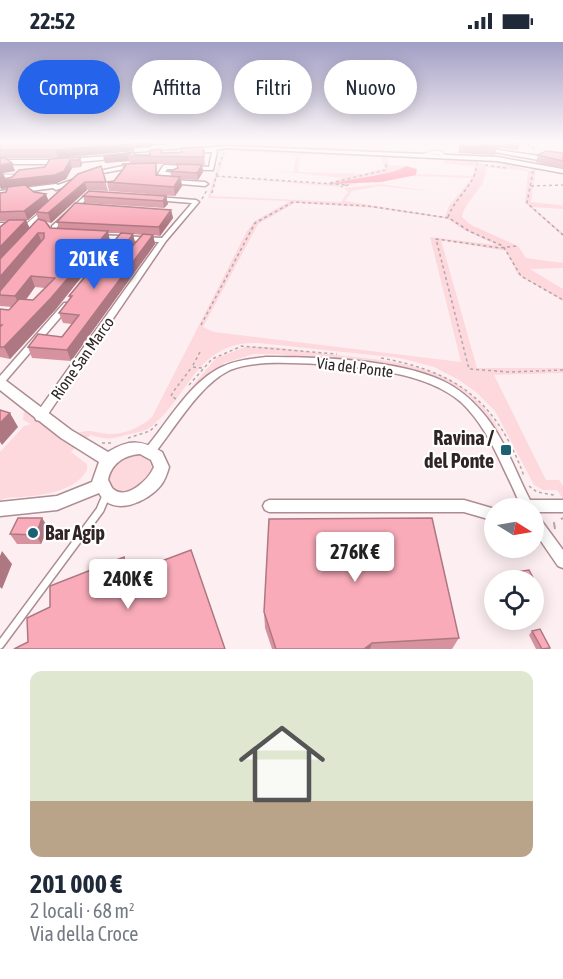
<!DOCTYPE html>
<html lang="it">
<head>
<meta charset="utf-8">
<style>
  :root { --surface:#fff; --page:#f6f6f7; --text:#1f2937; --muted:#747a83; --line:#e0e1e3; --accent:#2563eb }
  body { margin:0; font-family:"Asap Condensed",sans-serif; background:var(--page); color:var(--text); height:100vh; display:flex; flex-direction:column; font-size:22px; white-space:nowrap }
  * { box-sizing:border-box; margin:0 }
  p { font-size:20px; color:var(--muted) }
  .icon { flex:none; width:33px; height:33px; fill:none; stroke:currentColor; stroke-width:2; stroke-linecap:round; stroke-linejoin:round }
  .map { position:relative; height:607px; overflow:hidden }
  .side { display:flex; flex-direction:column; background:var(--surface); flex:1 }
  .side>* { flex:none }
  .guide { position:absolute; left:18px; top:18px; width:528px; height:54px; display:flex; gap:12px }
  .needle { width:39px; rotate:101deg }
  .tools { position:absolute; left:484px; top:456px; display:grid; gap:12px }
  .tools a { display:grid; place-items:center; width:60px; height:60px; border-radius:50%; background:var(--surface); box-shadow:0 3px 15px #0003; font-size:30px }
  .price { position:absolute; translate:-50% -51px; padding:0 14px; border-radius:6px; background:#fff; color:#222; font-size:20px; line-height:39px; filter:drop-shadow(0 2px 3px #0008) }
  .price::after { content:''; position:absolute; left:50%; top:36px; width:18px; height:14px; margin-left:-9px; background:inherit; clip-path:polygon(0 0,100% 0,50% 100%) }
  .price.selected { background:var(--accent); color:#fff }
  ul { padding:0; list-style:none }
  li { display:grid; align-content:center; gap:12px; height:318px; padding:0 30px }
  li+li { border-top:2px solid var(--line) }
  li span { display:grid; place-items:center; height:186px; border-radius:12px; color:#555 }
  li>.icon { margin-inline-start:auto }
  span .icon { width:108px; height:108px; fill:#fffc; stroke-width:1 }
  li b { font-size:26px }
  .pill { padding:0 21px; border-radius:27px; background:var(--surface); box-shadow:0 3px 15px #0003; font-size:21px; line-height:54px }
  .pill.selected { background:var(--accent); color:#fff }
  .status { display:flex; justify-content:space-between; align-items:center; height:42px; padding:0 30px; background:var(--surface); direction:ltr }
  .status svg { height:16px; fill:currentColor }
  .map>svg:first-child { display:block }
  .green { fill:#fdd9de; fill-rule:evenodd }
  .forest { fill:#fe9eb0 }
  .lines { fill:none; stroke-linecap:round; stroke-linejoin:round }
  .service-far2-casing { stroke:#ad8d92; stroke-width:4.5 }
  .service-far1-casing { stroke:#ad8d92; stroke-width:6 }
  .service-casing { stroke:#ad8d92; stroke-width:10 }
  .minor-casing { stroke:#ad8d92; stroke-width:3 }
  .tertiary-casing { stroke:#ad8d92; stroke-width:3 }
  .path-far1 { stroke:#b3a6a8; stroke-width:1.5; stroke-dasharray:3 3; stroke-linecap:butt }
  .path { stroke:#b3a6a8; stroke-width:2; stroke-dasharray:7 7; stroke-linecap:butt }
  .service-far2 { stroke:#fff; stroke-width:3 }
  .service-far1 { stroke:#fff; stroke-width:4 }
  .service { stroke:#fff; stroke-width:7 }
  .minor { fill:#fff; fill-rule:evenodd }
  .tertiary { fill:#fff; fill-rule:evenodd }
  .wall { fill:#d6939f; fill-rule:evenodd }
  .shaded-wall { fill:#ae7882 }
  .building { fill:#f9abb9; stroke:#ae7882; stroke-width:1.5 }
  .poi-dot { fill:#1b6172; stroke:#fff; stroke-width:2 }
  .labels { text-anchor:middle; stroke-width:4.5; stroke-linejoin:round; paint-order:stroke }
  .street-label { font-size:16px; fill:#302426; stroke:#fff }
  .near-poi-label { font-size:20px; font-weight:bold; fill:#302426; stroke:#fff; text-anchor:end }
</style>
</head>
<body>
<div class="status"><b>22:52</b><svg viewBox="0 0 49 12"><path d="M0 12V9h3v3zM5 12V6h3v6zM10 12V3h3v9zM15 12V0h3v12zM26 1h20v11H26zM47 4h2v5h-2z"/></svg></div>
<div class="map">
<svg width="563" height="607" viewBox="0 0 563 607">
  <rect width="100%" height="100%" fill="#fdeff1"/>
  <g class="green">
    <path d="M223 106 490 119 477 120 488 124 513 123 530 129 536 126 531 160 559 163 563 164V167L532 165 563 191V194L525 161 528 129 486 125C487 147 465 157 462 175L471 183 518 204 526 216 563 221V226L530 227 563 247V259L518 233 506 209 441 198 477 326H563V331L494 333 546 438H559L563 444V457L557 448H543L534 443 495 369 477 351 459 338 434 325 400 316 258 301C197 299 190 353 152 384 145 390 135 391 126 393 112 397 105 398 91 393L85 397 76 392C88 386 95 391 108 392 124 393 141 385 152 375L247 189 255 179 290 159 208 156ZM226 109 296 113 294 130 270 128 342 136 326 142 218 134ZM300 113 381 114 385 126 362 132 298 130ZM388 115 443 118 444 122 474 124V134L416 132 412 134 472 136 449 164 445 175 345 159 352 149 381 144 433 150 381 142 344 146 348 150 341 160 211 154 217 135 342 145 359 141H349V137L401 129 406 124 389 123ZM295 161 374 166 448 177 464 188 497 203 430 195 461 320 214 290 203 285 258 182Z"/>
    <path d="M245 305C272 303 301 309 327 312 400 320 466 321 503 395L484 369 466 351 442 337 413 327 277 312H254L224 321 189 348 216 316Z"/>
    <path d="M24 369 75 406 71 410 87 422V428C76 449 44 453 23 455 15 456 6 454 0 459V410L24 384 31 382 23 378Z"/>
    <path d="M139 411C187 433 101 473 109 429L121 415Z"/>
  </g>
  <path class="forest" d="M406 124 417 127 416 133 381 140 331 142C349 136 395 133 406 124Z"/>
  <g class="lines">
    <defs>
      <g id="service-far2">
        <path d="M423 114 433 110 441 111 444 115"/>
        <path d="M0 134H18"/>
      </g>
      <path id="service-far1" d="M29 182 41 172"/>
      <path id="service" d="M0 603 100 468 106 454"/>
      <g id="minor">
        <path d="M163 99 170 100 168 101 140 103 138 102 140 101Z"/>
        <path d="M227 104 497 115 563 127V131L497 119 227 106 215 108 217 109 213 128 167 127 165 130 177 131 178 132C173 135 163 135 158 132L163 124 165 123 209 125 212 110H205V108L58 122H0V118H58Z"/>
        <path d="M485 106 539 114 542 116 539 118 483 108V107Z"/>
        <path d="M132 122 134 123V125L93 133 90 131Z"/>
        <path d="M75 137 77 138V140L56 148 53 146 0 153V149L56 142 58 143Z"/>
        <path d="M171 138 205 140 208 142 205 144 169 141 168 140Z"/>
        <path d="M89 150 98 153 95 155 90 154 57 185V190L60 192 59 193H52V184Z"/>
        <path d="M157 155 196 158 199 160 166 199 44 378 40 379 36 378 35 375 36 372 159 200 98 197 95 195 98 193 162 196 192 161 155 158 154 157Z"/>
        <path d="M0 181 45 182 48 184 45 186 0 185Z"/>
        <path d="M64 261H70L71 263 3 342 0 343V334Z"/>
        <path d="M266 315C317 315 396 317 443 339 458 346 471 357 482 370 504 395 515 429 530 458H563V470H534V466H521C517 453 509 438 503 425 492 401 480 378 461 360 426 330 362 325 317 322 291 321 254 318 230 328 199 343 175 386 154 412L150 414 146 412 144 409 146 406C168 380 192 337 224 324 237 318 252 317 266 315Z"/>
        <path d="M269 458H464L495 467V479L464 470H269L265 468 263 464 265 460Z"/>
        <path d="M534 472 538 474 563 508V526L558 524 534 489Z"/>
      </g>
      <path id="tertiary" d="M0 336 5 338 71 388 108 410C130 397 141 398 162 410L169 425C167 432 165 438 161 443 148 460 112 476 99 451L57 468 0 474V460L57 454 92 440 99 420 61 396 0 348ZM140 412 151 418 154 425C149 437 127 459 113 447 111 445 110 441 108 438 111 422 124 413 140 412Z"/>
    </defs>
    <use href="#service-far2" class="service-far2-casing"/>
    <use href="#service-far1" class="service-far1-casing"/>
    <use href="#service" class="service-casing"/>
    <use href="#minor" class="minor-casing"/>
    <use href="#tertiary" class="tertiary-casing"/>
    <g class="path-far1">
      <path d="M518 102 538 99"/>
      <path d="M527 102 536 108"/>
      <path d="M219 123 224 111"/>
      <path d="M485 123 506 126"/>
      <path d="M533 129 527 161 563 193"/>
      <path d="M216 134 348 143 341 145"/>
      <path d="M330 141 386 128V120"/>
      <path d="M531 144 563 143"/>
      <path d="M212 151 217 131"/>
      <path d="M202 157 207 148"/>
      <path d="M448 175C455 155 475 144 477 122"/>
      <path d="M516 204 500 206 436 197 469 327 510 330 563 328"/>
      <path d="M201 283 255 181 293 160 368 164 449 176 469 189 503 204 521 234 563 258"/>
      <path d="M200 310 192 325 202 326"/>
      <path d="M381 316C458 330 497 360 524 434"/>
      <path d="M189 343 212 317 242 304 337 312"/>
      <path d="M176 357 171 354 173 350 192 325"/>
      <path d="M128 396 150 389 158 381"/>
      <path d="M102 401H112"/>
      <path d="M529 444 537 450 554 453"/>
    </g>
    <path class="path" d="M555 487 554 481 563 476"/>
    <use href="#service-far2" class="service-far2"/>
    <use href="#service-far1" class="service-far1"/>
    <use href="#service" class="service"/>
    <use href="#minor" class="minor"/>
    <use href="#tertiary" class="tertiary"/>
  </g>
  <g class="wall">
    <path d="M0 99H133L134 105 133 99H151L152 105 134 106V109L58 116H6L12 121 15 129 3 131 5 137 80 115 82 122 81 125 72 126 66 137 57 141 27 144 34 150 48 159 101 124 108 149 87 148 51 181 46 180 50 186H59L57 180 171 168 173 176 160 194 153 193 155 202 71 319 32 316 28 305 62 295 72 282 63 281 59 271 70 257 69 254 120 191H108L110 199 56 267 10 317 0 315V267L9 268 12 265 0 264V185L8 179H0V151L6 150 8 146 1 147 0 144ZM36 171 38 177 29 186 26 178H28ZM133 192 143 193 135 201ZM35 245 45 246 33 258H26Z"/>
    <path d="M461 99H518L520 101 518 108 494 105 497 106 495 113 458 111Z"/>
    <path d="M203 105 205 123 185 122 202 123 203 130 198 138 181 137 182 144 175 154 109 149 107 140 114 139 123 128 122 122 130 121 129 119 105 121 135 113 182 110ZM156 122H177L178 126 170 129 171 134 157 133Z"/>
    <path d="M563 111V127L536 120 538 113Z"/>
    <path d="M83 154H166L168 162 164 166 85 161Z"/>
    <path d="M42 476 48 486 41 502H17L10 492Z"/>
    <path d="M529 528 541 551 534 560V538H504L509 531Z"/>
    <path d="M264 570 459 596 452 607H272L265 586Z"/>
    <path d="M532 589 550 606 549 607H536L529 593Z"/>
  </g>
  <g class="shaded-wall">
    <path d="M133 99H151L152 105 134 106Z"/>
    <path d="M133 102 134 109 58 116 56 108Z"/>
    <path d="M130 112 128 114 129 119 105 121 103 114Z"/>
    <path d="M80 115 82 122 81 125 79 118Z"/>
    <path d="M70 118 72 126 66 137 57 141 1 147 0 144V123L12 121 15 129 3 131 6 138Z"/>
    <path d="M202 123 203 130 198 138 197 131Z"/>
    <path d="M180 135 182 144 175 154 174 145Z"/>
    <path d="M85 140 87 148 51 181 48 171Z"/>
    <path d="M46 152 49 160 36 170V171L28 178 24 169Z"/>
    <path d="M166 154 168 162 164 166 163 159Z"/>
    <path d="M171 168 173 176 160 194 159 185Z"/>
    <path d="M26 178 30 187 0 219V205Z"/>
    <path d="M108 189 110 199 56 267 10 317 4 305Z"/>
    <path d="M38 191 42 201 0 252V235Z"/>
    <path d="M133 192 135 201 124 217 122 207Z"/>
    <path d="M153 193 155 202 71 319 67 308Z"/>
    <path d="M31 234 35 245 20 265 15 254Z"/>
    <path d="M10 371 18 385 2 403 0 400V381Z"/>
    <path d="M42 476 48 486 41 502 36 493Z"/>
    <path d="M2 509 12 522 2 547 0 545V514Z"/>
    <path d="M124 515 132 532H127Z"/>
    <path d="M372 601 370 607H363Z"/>
  </g>
  <g class="building">
    <path d="M0 99H133V102L56 108H0Z"/>
    <path d="M461 99H484L481 103 497 106 460 104Z"/>
    <path d="M502 99H518L520 101Z"/>
    <path d="M203 105 204 115 128 114 130 112 103 114 134 110 135 113H150V108L161 107 162 111 182 110 181 106Z"/>
    <path d="M546 109 563 111V119L538 113Z"/>
    <path d="M80 115 79 118H70L64 129 55 133 0 139 12 135 19 128 45 125 50 117Z"/>
    <path d="M0 116H5L12 121 0 123Z"/>
    <path d="M156 121V133L180 135 174 145 107 140 114 139 127 122H122Z"/>
    <path d="M177 122 202 123 197 131 170 129 178 126Z"/>
    <path d="M101 124 106 140H85L48 171 36 170 78 132Z"/>
    <path d="M25 143 34 150 46 152 24 169 0 170V151L6 150 8 145Z"/>
    <path d="M89 149 166 154 163 159 83 154Z"/>
    <path d="M75 161 171 168 159 185 57 180Z"/>
    <path d="M38 177 45 179 50 186 108 189 51 256 4 305H0V285L2 283H0V267L9 268 19 257 33 258 55 236 31 234 15 254 0 253V249L44 196V191H38L0 235V217Z"/>
    <path d="M9 178H26L0 205V185Z"/>
    <path d="M121 191 133 192 122 207 126 212 143 192 153 193 67 308 28 305 38 292 62 295 79 273 59 271 72 254H69Z"/>
    <path d="M0 368 10 371 0 381Z"/>
    <path d="M18 476H42L36 493 10 492Z"/>
    <path d="M432 476 459 596 372 601 364 607H276L264 570 269 477Z"/>
    <path d="M191 508 225 607H14L28 600 27 576 50 565V544L124 515 127 532Z"/>
    <path d="M529 528 541 551 534 552V538H513L509 531Z"/>
    <path d="M540 587 550 606 542 607 532 589Z"/>
  </g>
  <linearGradient id="sky" x2="0" y2="1"><stop stop-color="#a19dc4"/><stop offset="0.54" stop-color="#fef8f9"/><stop offset="1" stop-color="#fef8f9" stop-opacity="0"/></linearGradient>
  <rect width="563" height="184" fill="url(#sky)"/>
  <g class="poi-dot">
    <rect x="500" y="402" width="12" height="12" rx="3"/>
    <circle cx="33" cy="491" r="6"/>
  </g>
  <g class="labels">
    <g class="street-label">
      <text transform="translate(82 316) rotate(-55)" y="6">Rione San Marco</text>
      <text transform="translate(355 325) rotate(7)" y="6">Via del Ponte</text>
    </g>
    <g class="near-poi-label">
      <text x="494" y="403">Ravina /<tspan x="494" dy="23">del Ponte</tspan></text>
      <text x="45" y="498" text-anchor="start">Bar Agip</text>
    </g>
  </g>
</svg>
<div class="tools">
<a><svg class="needle" viewBox="-14 -14 28 28"><path d="M0-13l5 13h-10z" fill="#e53935"/><path d="M0 13l5-13h-10z" fill="#747a83"/></svg></a>
<a><svg class="icon" aria-label="locate" viewBox="0 0 24 24"><circle cx="12" cy="12" r="6"/><path d="M12 2v4M12 18v4M2 12h4M18 12h4"/></svg></a>
</div>
<b class="price selected" style="left:94px;top:248px">201K €</b>
<b class="price" style="left:355px;top:541px">276K €</b>
<b class="price" style="left:128px;top:568px">240K €</b>
<div class="guide">
<a class="pill selected">Compra</a>
<a class="pill">Affitta</a>
<a class="pill">Filtri</a>
<a class="pill">Nuovo</a>
</div>
</div>
<section class="side">
<ul>
<li><span style="background:linear-gradient(#dfe7d0 70%,#b9a48a 0)"><svg class="icon" aria-label="home" viewBox="0 0 24 24"><path d="M3 11l9-7 9 7M6 9v11h12V9"/></svg></span><div><b>201 000 €</b><p>2 locali · 68 m²</p><p>Via della Croce</p></div></li>
</ul>
</section>
</body>
</html>
